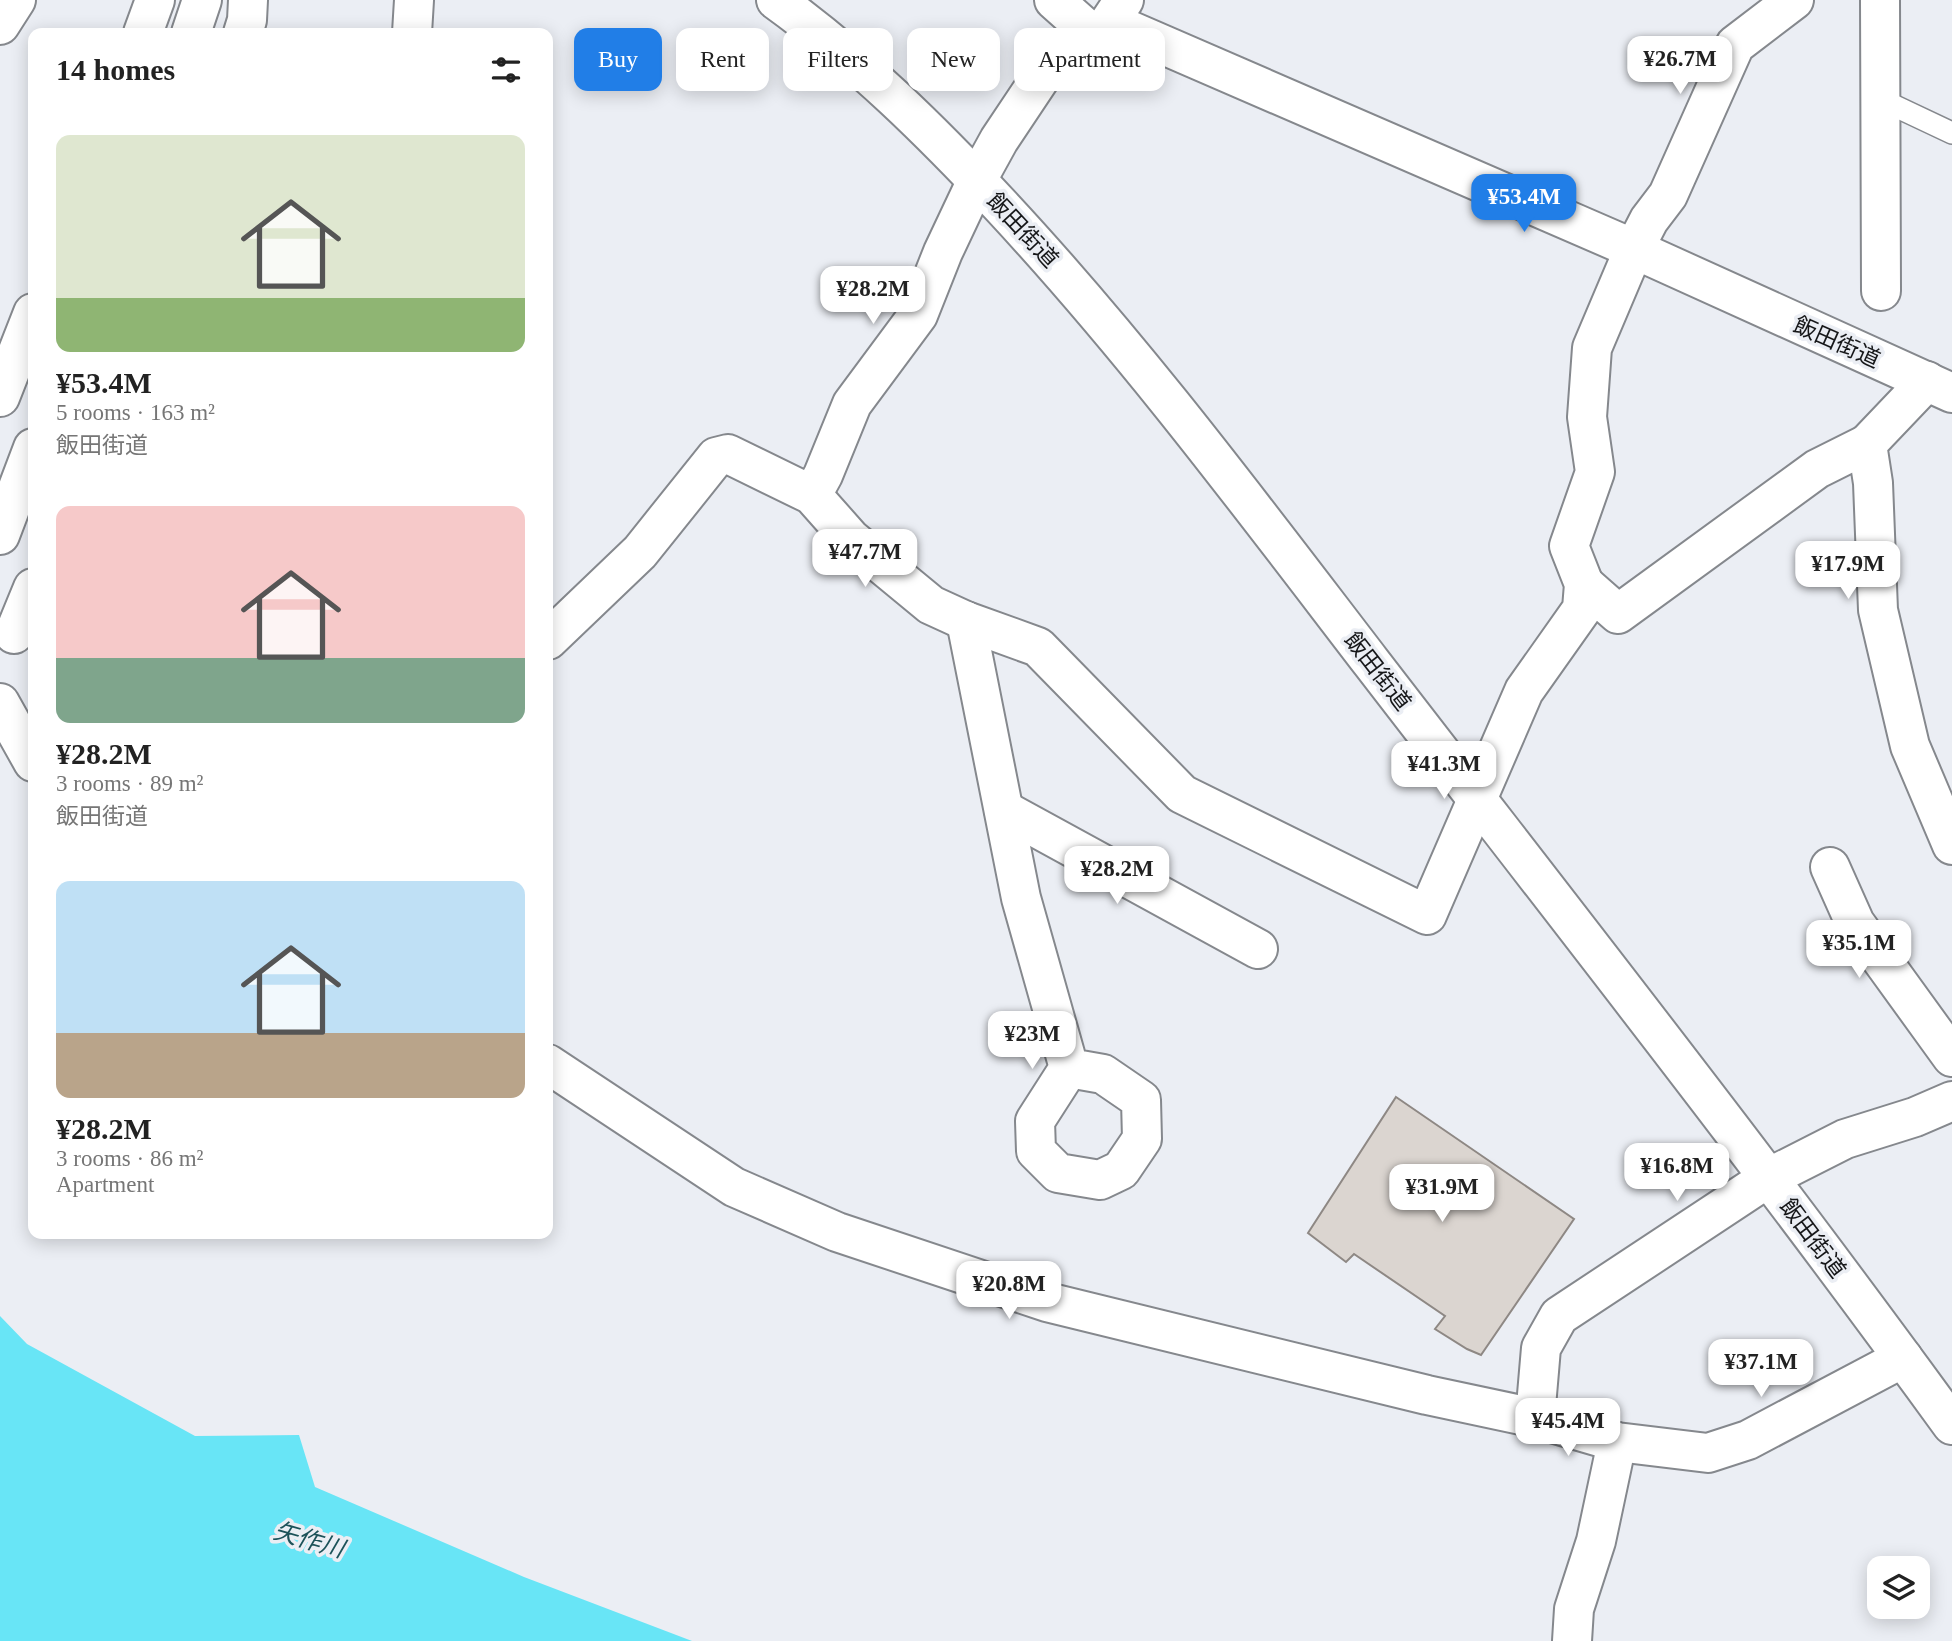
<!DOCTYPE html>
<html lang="en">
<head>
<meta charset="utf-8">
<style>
  :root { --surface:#fff; --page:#f2f2f2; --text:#222; --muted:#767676; --accent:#217ee7 }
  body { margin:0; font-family:"Times New Roman","Noto Sans JP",serif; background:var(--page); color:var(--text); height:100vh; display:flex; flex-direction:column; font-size:26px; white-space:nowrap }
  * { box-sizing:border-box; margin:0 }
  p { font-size:23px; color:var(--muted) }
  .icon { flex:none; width:38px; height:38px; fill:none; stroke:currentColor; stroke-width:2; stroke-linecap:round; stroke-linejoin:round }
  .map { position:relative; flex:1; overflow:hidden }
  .sheet { position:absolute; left:28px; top:28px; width:525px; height:1211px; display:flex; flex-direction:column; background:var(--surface); border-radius:14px; box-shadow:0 4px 18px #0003 }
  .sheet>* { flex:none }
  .banner { position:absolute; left:574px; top:28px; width:665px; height:63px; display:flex; gap:14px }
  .fabs { position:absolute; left:1867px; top:1556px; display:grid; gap:14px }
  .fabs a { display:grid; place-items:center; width:63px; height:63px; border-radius:14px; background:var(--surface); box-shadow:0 4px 18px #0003; font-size:35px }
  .price { position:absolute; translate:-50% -60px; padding:0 16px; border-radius:14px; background:#fff; color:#222; font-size:23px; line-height:46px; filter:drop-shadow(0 2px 4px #0008) }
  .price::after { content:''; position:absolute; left:50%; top:42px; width:21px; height:16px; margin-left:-10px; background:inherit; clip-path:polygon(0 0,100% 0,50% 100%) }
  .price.on { background:var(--accent); color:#fff }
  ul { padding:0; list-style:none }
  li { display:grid; align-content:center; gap:14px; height:371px; padding:0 28px }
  li span { display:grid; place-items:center; height:217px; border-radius:14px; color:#555 }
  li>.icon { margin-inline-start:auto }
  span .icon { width:126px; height:126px; fill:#fffc; stroke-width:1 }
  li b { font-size:30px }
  h2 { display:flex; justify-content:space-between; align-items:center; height:84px; padding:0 28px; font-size:30px }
  .tag { padding:0 24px; border-radius:14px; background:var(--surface); box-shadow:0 4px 18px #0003; font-size:24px; line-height:63px }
  .tag.on { background:var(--accent); color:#fff }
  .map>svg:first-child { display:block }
  .water { fill:#68e5f6 }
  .building { fill:#dbd5d0; stroke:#8e8884; stroke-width:2 }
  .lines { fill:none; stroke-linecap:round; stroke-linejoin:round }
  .service-casing { stroke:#85888d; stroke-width:24 }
  .minor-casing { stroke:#85888d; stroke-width:42 }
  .tertiary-casing { stroke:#85888d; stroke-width:42 }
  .trunk-casing { stroke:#85888d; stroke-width:42 }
  .service { stroke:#fff; stroke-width:21 }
  .minor { stroke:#fff; stroke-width:38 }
  .tertiary { stroke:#fff; stroke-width:38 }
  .trunk { stroke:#fff; stroke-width:38 }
  .labels { text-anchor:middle; stroke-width:7; stroke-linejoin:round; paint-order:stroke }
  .street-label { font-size:23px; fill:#161719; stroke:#ebeef4 }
  .water-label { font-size:24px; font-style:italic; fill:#1c5259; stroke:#ebeef4 }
</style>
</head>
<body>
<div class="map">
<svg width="1952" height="1641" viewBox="0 0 1952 1641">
  <rect width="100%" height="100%" fill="#ebeef4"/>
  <path class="water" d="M0 1316 27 1344 195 1436 299 1435 315 1487 524 1577 692 1641H0Z"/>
  <path class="building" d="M1396 1097 1574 1219 1481 1355 1467 1349 1435 1329 1445 1316 1354 1254 1346 1262 1308 1233Z"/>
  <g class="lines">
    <defs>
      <path id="service" d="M1880 99 1952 133"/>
      <g id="minor">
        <path d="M1054 0 1091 33"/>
        <path d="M1880 0 1881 291"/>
        <path d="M0 25 16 0"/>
        <path d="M1104 30 1124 0"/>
        <path d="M243 33 247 20 248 0"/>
        <path d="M412 33 414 0"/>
        <path d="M1927 381 1867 444 1873 483 1878 610 1910 746 1952 845"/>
        <path d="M812 495 823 475 852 404 918 315 943 252 977 180"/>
        <path d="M1584 584 1618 614 1817 469 1867 444"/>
        <path d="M966 621 1021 898 1069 1068 1035 1121 1036 1151 1058 1173 1100 1180 1121 1170 1142 1139 1141 1100 1103 1074 1069 1068"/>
        <path d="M14 634 33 588"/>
        <path d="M548 640 640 552 716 457 728 454 812 495 851 539 931 605 966 621 1038 647 1182 794 1427 915 1524 691 1582 609 1584 584 1569 546 1595 472 1587 417 1592 348 1634 249 1649 220 1668 195 1735 45 1794 0"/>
        <path d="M0 703 33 762"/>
        <path d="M1004 810 1258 949"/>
        <path d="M1830 867 1855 923 1952 1057"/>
        <path d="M548 1064 734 1187 837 1232 1047 1302 1427 1395 1535 1418 1617 1442 1708 1453 1748 1440 1903 1358"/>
        <path d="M1535 1418 1541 1348 1559 1316 1768 1178 1845 1139 1915 1117 1952 1101"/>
        <path d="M1572 1641 1574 1609 1596 1541 1617 1442"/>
      </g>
      <g id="tertiary">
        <path d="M143 33 155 0"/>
        <path d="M191 33 202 0"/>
        <path d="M977 180 999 140 1047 68 1072 40 1104 30H1129L1634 249 1952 393"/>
        <path d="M0 397 33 313"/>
        <path d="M0 535 33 448"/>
      </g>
      <path id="trunk" d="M776 0C859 60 932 132 1002 207 1135 350 1252 507 1371 662 1566 915 1764 1166 1952 1425"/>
    </defs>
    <use href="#service" class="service-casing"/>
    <use href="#minor" class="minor-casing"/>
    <use href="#tertiary" class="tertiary-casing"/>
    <use href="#trunk" class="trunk-casing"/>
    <use href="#service" class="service"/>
    <use href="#minor" class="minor"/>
    <use href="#tertiary" class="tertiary"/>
    <use href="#trunk" class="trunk"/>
  </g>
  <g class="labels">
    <g class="street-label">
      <text transform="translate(1023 230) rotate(47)" y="8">飯田街道</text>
      <text transform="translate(1837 342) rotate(24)" y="8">飯田街道</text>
      <text transform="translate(1378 671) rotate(52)" y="8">飯田街道</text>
      <text transform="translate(1813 1238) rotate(53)" y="8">飯田街道</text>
    </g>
    <g class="water-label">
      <text transform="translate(309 1540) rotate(16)" y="8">矢作川</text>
    </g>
  </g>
</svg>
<div class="fabs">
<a><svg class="icon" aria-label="layers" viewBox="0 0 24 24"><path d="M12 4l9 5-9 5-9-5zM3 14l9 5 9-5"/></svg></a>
</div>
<b class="price" style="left:1680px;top:96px">¥26.7M</b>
<b class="price on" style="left:1524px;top:234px">¥53.4M</b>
<b class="price" style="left:873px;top:326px">¥28.2M</b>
<b class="price" style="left:865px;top:589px">¥47.7M</b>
<b class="price" style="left:1848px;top:601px">¥17.9M</b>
<b class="price" style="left:1444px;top:801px">¥41.3M</b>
<b class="price" style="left:1117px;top:906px">¥28.2M</b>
<b class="price" style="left:1859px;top:980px">¥35.1M</b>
<b class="price" style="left:1032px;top:1071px">¥23M</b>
<b class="price" style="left:1677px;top:1203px">¥16.8M</b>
<b class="price" style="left:1442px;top:1224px">¥31.9M</b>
<b class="price" style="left:1009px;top:1321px">¥20.8M</b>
<b class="price" style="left:1761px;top:1399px">¥37.1M</b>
<b class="price" style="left:1568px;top:1458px">¥45.4M</b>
<div class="banner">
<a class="tag on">Buy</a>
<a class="tag">Rent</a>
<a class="tag">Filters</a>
<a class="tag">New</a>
<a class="tag">Apartment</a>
</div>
<section class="sheet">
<h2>14 homes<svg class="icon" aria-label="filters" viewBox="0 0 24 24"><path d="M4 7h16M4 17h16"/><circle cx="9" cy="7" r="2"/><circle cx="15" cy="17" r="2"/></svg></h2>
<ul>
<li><span style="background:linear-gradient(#dfe7d0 75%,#8fb573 0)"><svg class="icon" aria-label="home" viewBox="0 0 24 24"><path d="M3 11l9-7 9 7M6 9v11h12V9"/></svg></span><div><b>¥53.4M</b><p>5 rooms · 163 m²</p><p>飯田街道</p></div></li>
<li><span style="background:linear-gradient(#f6c9c9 70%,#7fa58c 0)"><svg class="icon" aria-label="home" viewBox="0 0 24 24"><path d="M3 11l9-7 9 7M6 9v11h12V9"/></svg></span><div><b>¥28.2M</b><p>3 rooms · 89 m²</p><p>飯田街道</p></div></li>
<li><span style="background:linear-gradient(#bfe0f5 70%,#b9a48a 0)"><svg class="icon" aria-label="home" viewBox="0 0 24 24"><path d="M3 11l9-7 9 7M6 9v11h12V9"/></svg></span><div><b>¥28.2M</b><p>3 rooms · 86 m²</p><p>Apartment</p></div></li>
</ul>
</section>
</div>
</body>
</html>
